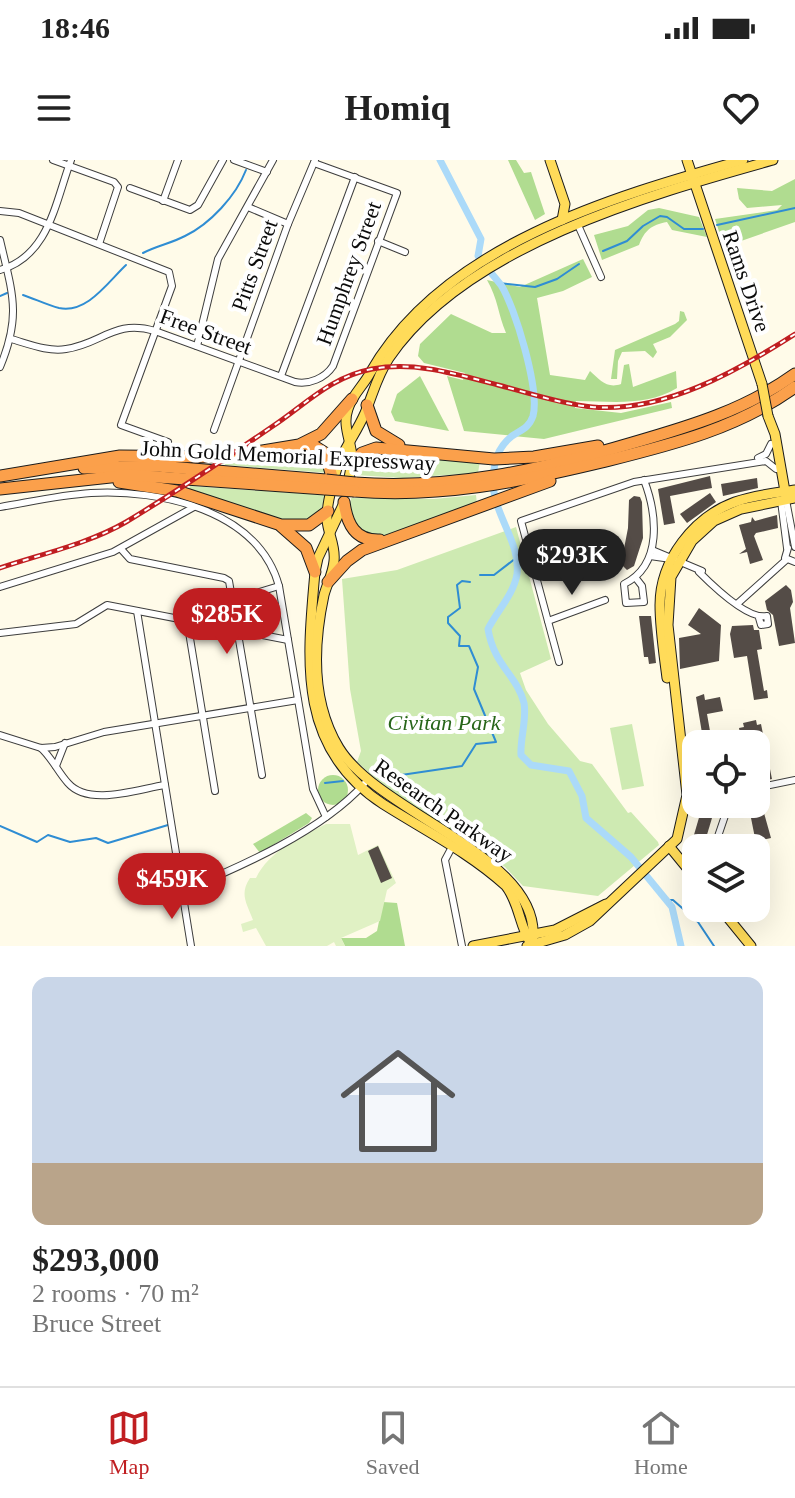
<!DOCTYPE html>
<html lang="en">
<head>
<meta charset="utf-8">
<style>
  :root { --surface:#fff; --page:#f6f6f6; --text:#222; --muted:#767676; --line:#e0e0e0; --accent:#c01e21 }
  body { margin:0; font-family:Georgia,serif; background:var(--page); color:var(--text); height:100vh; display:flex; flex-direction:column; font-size:30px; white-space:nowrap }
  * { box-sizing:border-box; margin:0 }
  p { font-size:26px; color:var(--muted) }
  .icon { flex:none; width:44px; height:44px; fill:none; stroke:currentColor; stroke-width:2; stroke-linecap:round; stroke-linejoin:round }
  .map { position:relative; height:786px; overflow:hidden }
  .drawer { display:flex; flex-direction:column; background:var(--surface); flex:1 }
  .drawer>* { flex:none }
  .buttons { position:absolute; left:682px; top:570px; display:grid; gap:16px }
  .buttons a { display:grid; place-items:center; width:88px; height:88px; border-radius:16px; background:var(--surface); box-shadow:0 8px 32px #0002; font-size:40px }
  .price { position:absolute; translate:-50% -68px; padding:0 18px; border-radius:28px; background:var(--accent); color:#fff; font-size:26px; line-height:52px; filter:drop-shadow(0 2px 4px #0008) }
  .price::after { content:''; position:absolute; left:50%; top:48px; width:24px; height:18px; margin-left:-12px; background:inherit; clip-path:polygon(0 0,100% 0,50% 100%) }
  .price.on { background:#222; color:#fff }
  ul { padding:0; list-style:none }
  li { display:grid; align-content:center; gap:16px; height:424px; padding:0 32px }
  li span { display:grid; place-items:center; height:248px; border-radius:16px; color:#555 }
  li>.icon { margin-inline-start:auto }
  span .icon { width:144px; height:144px; fill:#fffc; stroke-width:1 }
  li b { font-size:34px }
  .status { display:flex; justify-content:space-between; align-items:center; height:56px; padding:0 40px; background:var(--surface); direction:ltr }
  .status svg { height:22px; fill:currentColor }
  header { display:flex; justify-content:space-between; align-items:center; height:104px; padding:0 32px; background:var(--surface); font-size:36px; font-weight:700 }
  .tabs { display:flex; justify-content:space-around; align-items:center; height:112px; border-top:2px solid var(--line); background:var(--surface); font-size:22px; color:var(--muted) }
  .tabs a { display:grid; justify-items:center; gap:4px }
  .tabs .on { color:var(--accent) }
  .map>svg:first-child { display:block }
  .green { fill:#ceeab2 }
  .forest { fill:#b0dc90 }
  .pitch { fill:#e0f1c4 }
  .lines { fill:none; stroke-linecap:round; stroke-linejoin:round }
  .stream { stroke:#2f8dd3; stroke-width:2 }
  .river { stroke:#abdaf9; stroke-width:7 }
  .building { fill:#544c47 }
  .minor-casing { stroke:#3e3e3e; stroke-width:8 }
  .major-casing { stroke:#1c1c1c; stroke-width:11 }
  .highway-casing { stroke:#1c1c1c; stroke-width:13 }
  .minor { stroke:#fff; stroke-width:6 }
  .major { stroke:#ffdb59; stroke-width:9 }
  .highway { stroke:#fba04b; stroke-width:11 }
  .rail-casing { stroke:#c01e21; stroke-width:5 }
  .rail { stroke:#fff; stroke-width:2; stroke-dasharray:6; stroke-linecap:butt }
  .major-bridge-casing { stroke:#1c1c1c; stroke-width:11; stroke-linecap:butt }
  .highway-bridge-casing { stroke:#1c1c1c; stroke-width:13; stroke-linecap:butt }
  .major-bridge { stroke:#ffdb59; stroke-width:9 }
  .highway-bridge { stroke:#fba04b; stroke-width:11 }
  .labels { text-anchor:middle; stroke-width:8; stroke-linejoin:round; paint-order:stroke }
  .street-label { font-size:22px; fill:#0b0b0b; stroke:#fff }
  .park-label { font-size:22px; font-style:italic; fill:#276519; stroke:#fff }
</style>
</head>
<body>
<div class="status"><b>18:46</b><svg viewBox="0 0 49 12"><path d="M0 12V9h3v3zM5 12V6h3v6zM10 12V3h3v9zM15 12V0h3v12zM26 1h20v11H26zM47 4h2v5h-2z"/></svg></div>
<header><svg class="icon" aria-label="menu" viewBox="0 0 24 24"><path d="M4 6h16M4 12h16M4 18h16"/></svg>Homiq<svg class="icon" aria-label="heart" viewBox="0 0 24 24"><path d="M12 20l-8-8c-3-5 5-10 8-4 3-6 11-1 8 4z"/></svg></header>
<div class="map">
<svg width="795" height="786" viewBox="0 0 795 786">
  <rect width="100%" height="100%" fill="#fffbe9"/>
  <g class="green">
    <path d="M303 288 318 290 329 313 225 305 226 301 255 299Z"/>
    <path d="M376 292 480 301 478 313 403 318 355 315 361 301Z"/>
    <path d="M190 326 325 335C323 347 320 355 307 360 288 367 211 338 189 330Z"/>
    <path d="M476 335 477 344 378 378 356 370 350 346 351 338 434 339Z"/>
    <path d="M516 367 551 499 520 513 526 530 548 564 580 601 592 604 628 653 631 652 658 682 659 685 598 736 523 726 505 707 388 630 357 602 361 591 350 529 342 419 397 410Z"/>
    <path d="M632 564 644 626 622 630 610 568Z"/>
  </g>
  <g class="forest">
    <path d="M508 0H516L524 13 531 12 545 54 535 60Z"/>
    <path d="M795 19V62L724 87 715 59 777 50 782 45 747 48 739 39 737 28 772 31Z"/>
    <path d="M659 48 699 57 707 77 672 70 667 62C651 65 645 70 639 85L602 100 594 75 628 66 648 50Z"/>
    <path d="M583 99 592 117 563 131 537 138 550 215 585 220 590 211C600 220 607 229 621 224L624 205 629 204 633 227 676 211 677 228C646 247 611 241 576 241L575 248 621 253 671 242 672 248 544 279 464 271 447 216 463 220 465 213 424 203 418 196 420 184 451 154 492 173H506C498 154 498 139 487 120L520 127Z"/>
    <path d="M680 151 684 152 687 160 670 177 653 184 657 192 653 198 645 191 622 192 618 201 617 219H611L615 190 675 164 679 161Z"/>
    <path d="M420 216 449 271 395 261 391 252 397 234Z"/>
    <circle cx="333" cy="630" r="15"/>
    <path d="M306 653 312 658 309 663 260 693 253 684Z"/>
    <path d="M383 742 397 743 405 786H345L341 778H366L377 771Z"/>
  </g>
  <path class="pitch" d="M326 664H350L358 695 378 685 396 723 387 730 380 761 341 778 345 786H336L334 782 327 786H266L256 768 243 772 241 764 253 760C247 744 239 734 250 718H256C269 691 300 677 326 664Z"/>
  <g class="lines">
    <g class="stream">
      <path d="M717 65 795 48"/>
      <path d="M603 91 627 81 643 66 660 56 667 57 684 69H703"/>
      <path d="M143 93C156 86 172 83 185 76 210 64 236 36 246 10"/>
      <path d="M499 123 535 127 557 119 579 104"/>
      <path d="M23 135C35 139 47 145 59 148 87 154 108 122 126 105"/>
      <path d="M0 136 7 133"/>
      <path d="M480 415H494L516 398"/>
      <path d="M381 618 462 606 476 584 496 582 474 529 478 507 469 486H459L460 476 448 463V457L460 448 457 425 462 421 470 422"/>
      <path d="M325 623 343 621"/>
      <path d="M0 666 37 682 48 675 70 682 96 678 108 683 168 665"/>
      <path d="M664 740H673L698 762 714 786"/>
    </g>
    <path class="river" d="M440 0 481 79 478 96C485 106 494 116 501 125 515 147 540 230 533 256 529 268 521 270 512 276 497 288 494 302 493 320 492 353 521 382 517 414 514 434 497 451 488 469 494 506 517 515 524 543 527 560 520 578 521 595L531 605 569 611 582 636 586 658 631 697 672 747 681 786"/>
  </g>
  <g class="building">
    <path d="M710 316 712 328 670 336 675 363 664 365 658 329Z"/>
    <path d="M757 318 758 328 723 336 721 324Z"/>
    <path d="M710 333 716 342 687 363 680 354Z"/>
    <path d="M634 336 640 337 642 342 643 378 634 406 627 410 621 404 628 368 629 340Z"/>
    <path d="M777 355 778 368 756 373 754 376 763 400 750 404 747 392 739 394 746 389 739 365 751 362 752 357 755 361Z"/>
    <path d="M786 425 791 430 793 442 790 448 795 483 779 486 773 455 767 450 765 441Z"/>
    <path d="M699 448 721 465 719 501 680 509 679 478 701 474 688 465Z"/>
    <path d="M639 456H651L656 503 649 504 648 497H644Z"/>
    <path d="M753 465 754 470H759L762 489 757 490 764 531 767 530 768 538 754 540 747 496 734 498 730 474 732 466Z"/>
    <path d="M704 534 705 540 720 537 723 551 707 554 710 571 702 573 696 537Z"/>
    <path d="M756 560 757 565 761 564 772 619 756 622V584H742L739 568 744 567 743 563Z"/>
    <path d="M703 644 715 648 703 688H698L691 685Z"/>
    <path d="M764 653 771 678 762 680 760 677 755 678 751 658Z"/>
    <path d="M378 686 392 718 381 723 368 691Z"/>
  </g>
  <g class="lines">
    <defs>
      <g id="minor">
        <path d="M53 0 114 22 118 27 99 84"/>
        <path d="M234 0 267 12"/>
        <path d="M130 28 190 50 198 45 223 0"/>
        <path d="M163 41 178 0"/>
        <path d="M248 47 288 64"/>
        <path d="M0 51 19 53 169 112 172 126 121 265 168 282"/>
        <path d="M578 65 601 117"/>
        <path d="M0 80C12 132 22 155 0 207"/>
        <path d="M378 81 405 92"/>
        <path d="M0 110C49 96 55 43 71 0"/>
        <path d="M11 179C29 184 48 192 66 189 102 184 114 159 155 171L295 222C309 225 325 218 333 206L397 33 314 3"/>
        <path d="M197 186 218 99 273 0"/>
        <path d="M281 216 355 17"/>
        <path d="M214 270 288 64 315 0"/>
        <path d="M758 298 766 294 771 284"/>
        <path d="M786 340 795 387"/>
        <path d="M781 341 787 388"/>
        <path d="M0 347C30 342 60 335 91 333 160 329 258 350 279 426L313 629 326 657"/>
        <path d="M788 388 785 398 795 402"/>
        <path d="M121 389 130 399 224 418 229 421 262 615"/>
        <path d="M652 390 702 411"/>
        <path d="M650 396 671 399"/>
        <path d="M699 412C712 425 748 460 767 456L768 464 761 465 759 458"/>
        <path d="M635 417 642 426 644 442 626 443 624 424C663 405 657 354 644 320"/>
        <path d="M0 427 113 392 194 347"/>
        <path d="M233 440 279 426"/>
        <path d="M737 444 786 400"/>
        <path d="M137 451 191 786"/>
        <path d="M187 460 215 631"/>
        <path d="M548 461 605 440"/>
        <path d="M0 473 76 464 107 445 288 480"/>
        <path d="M559 502 521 361 634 322 766 301 776 309"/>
        <path d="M0 575 41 588 55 587 104 572 298 540"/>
        <path d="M41 588C52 598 58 612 68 623 89 647 138 629 165 625"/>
        <path d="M56 606 65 583"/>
        <path d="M756 628 795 620"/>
        <path d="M452 687 445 700 462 786"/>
        <path d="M714 688 729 644"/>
        <path d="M182 731C240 707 322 671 364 624"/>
      </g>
      <g id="major">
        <path d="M550 0 565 44 562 60"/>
        <path d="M687 0 762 224"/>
        <path d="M768 256 775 274 786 337"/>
        <path d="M347 327C349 317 352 306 352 297 351 280 342 266 348 249 352 235 364 225 370 213 442 86 611 37 743 0"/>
        <path d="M343 345 318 398 315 412C307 501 297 588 383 644 424 670 470 693 506 726 520 744 519 767 532 785"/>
        <path d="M667 518C664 494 660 469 660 445 660 400 694 357 735 342 754 335 775 333 795 330"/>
        <path d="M669 686 696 719"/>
        <path d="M720 748 751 786"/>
        <path d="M532 785C549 699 381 656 339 588 311 542 313 486 324 435 327 424 333 413 334 401 336 386 328 374 327 360 326 346 331 331 334 318 340 293 355 276 365 253 373 234 377 216 389 198 465 86 648 35 773 0"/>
        <path d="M473 786 555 770 606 744"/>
        <path d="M527 786 565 775 590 761 677 679 687 635 668 465 671 417 692 381 714 361 741 349 795 338"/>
      </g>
      <g id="highway">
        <path d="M367 245 376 271 399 285"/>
        <path d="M303 285 314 286 325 293 333 320"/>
        <path d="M351 305 362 293 376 288 494 299 534 297 598 286"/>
        <path d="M84 308 157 306 326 320"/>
        <path d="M0 316 120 296 225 297 299 285 321 274 352 239"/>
        <path d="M119 322 177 331 281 365H309L328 351"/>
        <path d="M355 323C451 330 541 310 632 283 691 266 745 250 795 214"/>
        <path d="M0 329 129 315 325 329"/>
        <path d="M354 331C440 338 519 322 602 302 670 285 737 269 795 227"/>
        <path d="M344 342C347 364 355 381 380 380"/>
        <path d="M281 366 306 388 315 412"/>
        <path d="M328 422 347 401 362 390 550 321"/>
      </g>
    </defs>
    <use href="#minor" class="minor-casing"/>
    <use href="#major" class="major-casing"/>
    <use href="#highway" class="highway-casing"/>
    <use href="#minor" class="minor"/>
    <use href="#major" class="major"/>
    <use href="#highway" class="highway"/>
    <defs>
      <path id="rail" d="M0 408C41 394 88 384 126 362 176 332 225 299 273 266 307 243 331 217 372 209 415 201 456 214 498 225 529 233 561 244 592 247 664 253 737 211 795 174"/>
    </defs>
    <use href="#rail" class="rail-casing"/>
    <use href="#rail" class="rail"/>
    <defs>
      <path id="major-bridge" d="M762 224 768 256"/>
      <g id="highway-bridge">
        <path d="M326 320 355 323"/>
        <path d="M325 329 354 331"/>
      </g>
    </defs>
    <use href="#major-bridge" class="major-bridge-casing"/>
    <use href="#highway-bridge" class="highway-bridge-casing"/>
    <use href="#major-bridge" class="major-bridge"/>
    <use href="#highway-bridge" class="highway-bridge"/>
  </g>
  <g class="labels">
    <g class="street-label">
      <text transform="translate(254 105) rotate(-70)" y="8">Pitts Street</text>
      <text transform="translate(348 113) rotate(-70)" y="8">Humphrey Street</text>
      <text transform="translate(747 121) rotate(71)" y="8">Rams Drive</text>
      <text transform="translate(206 171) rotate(20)" y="8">Free Street</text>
      <text transform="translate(288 295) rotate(3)" y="8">John Gold Memorial Expressway</text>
      <text transform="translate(444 650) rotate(35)" y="8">Research Parkway</text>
    </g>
    <g class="park-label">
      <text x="444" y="570">Civitan Park</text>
    </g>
  </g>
</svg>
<div class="buttons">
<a><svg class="icon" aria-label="locate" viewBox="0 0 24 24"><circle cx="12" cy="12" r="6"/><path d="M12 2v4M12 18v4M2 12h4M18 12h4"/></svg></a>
<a><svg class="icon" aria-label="layers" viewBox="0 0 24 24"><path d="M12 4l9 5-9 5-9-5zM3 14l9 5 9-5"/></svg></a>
</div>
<b class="price on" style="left:572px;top:437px">$293K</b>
<b class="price" style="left:227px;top:496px">$285K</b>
<b class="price" style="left:172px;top:761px">$459K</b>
</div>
<section class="drawer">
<ul>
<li><span style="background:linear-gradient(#c9d6e8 75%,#b9a48a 0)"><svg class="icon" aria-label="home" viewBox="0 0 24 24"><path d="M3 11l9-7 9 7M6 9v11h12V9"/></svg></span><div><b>$293,000</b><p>2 rooms · 70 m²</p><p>Bruce Street</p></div></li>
</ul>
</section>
<nav class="tabs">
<a class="on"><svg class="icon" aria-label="map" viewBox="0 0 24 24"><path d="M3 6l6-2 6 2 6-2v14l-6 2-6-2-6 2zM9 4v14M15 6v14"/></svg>Map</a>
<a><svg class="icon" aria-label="saved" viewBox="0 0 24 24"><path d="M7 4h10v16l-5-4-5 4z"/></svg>Saved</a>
<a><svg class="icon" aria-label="home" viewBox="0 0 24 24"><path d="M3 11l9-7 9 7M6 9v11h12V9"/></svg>Home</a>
</nav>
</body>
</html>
